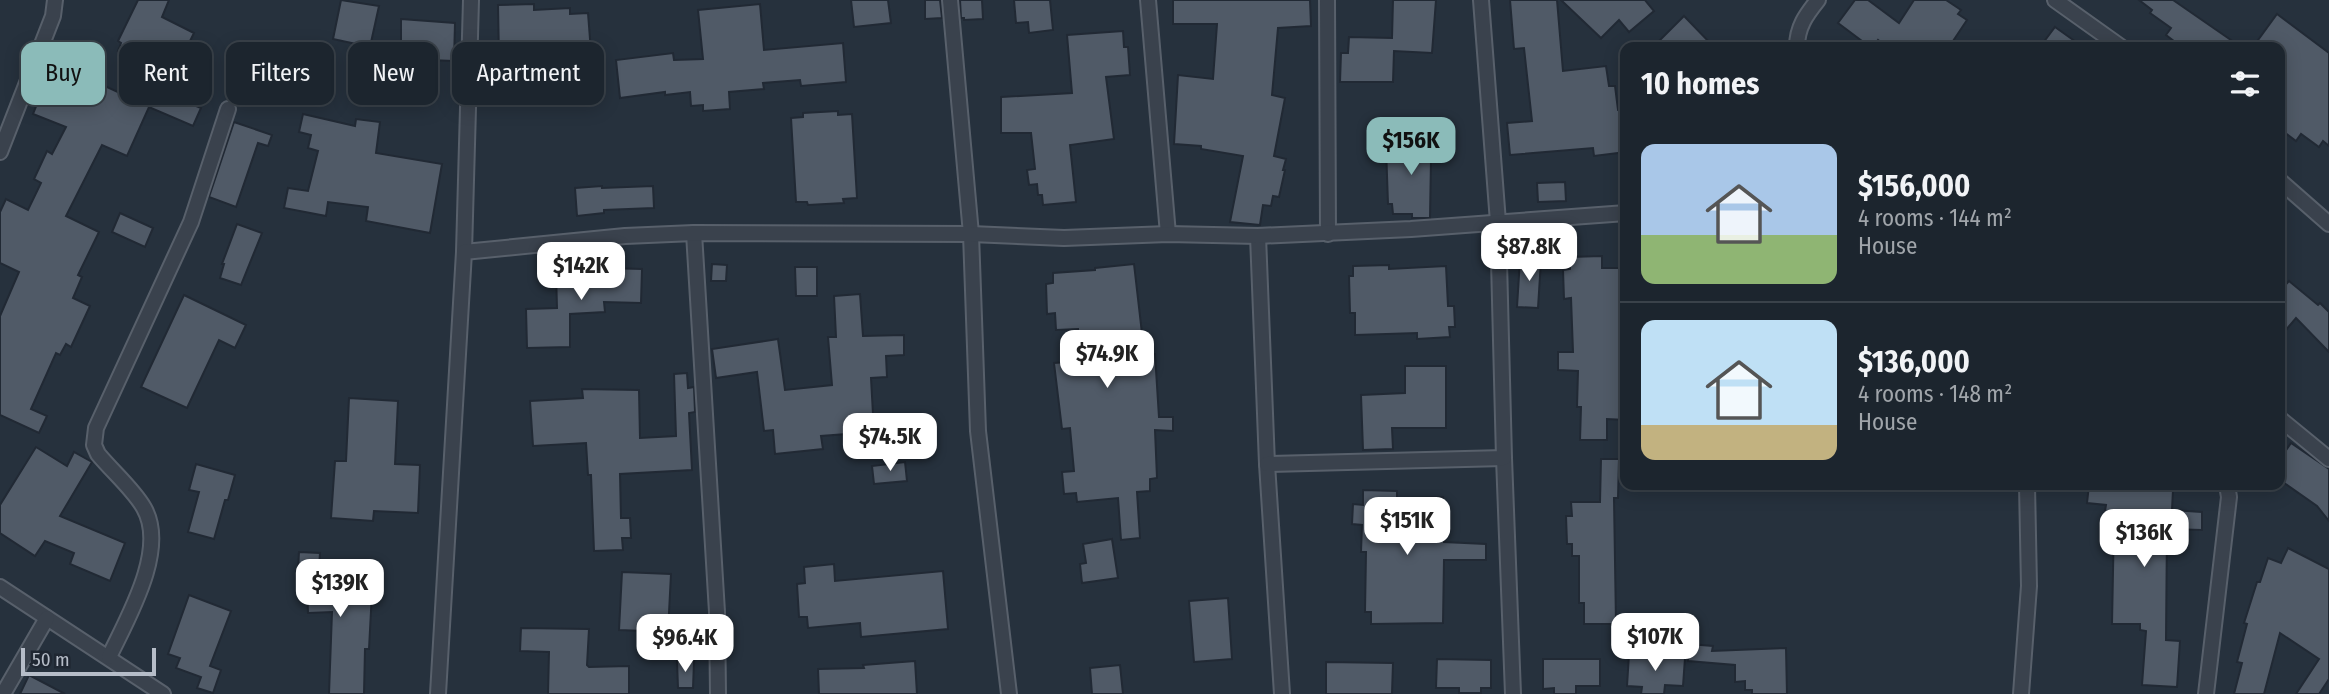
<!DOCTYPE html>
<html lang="en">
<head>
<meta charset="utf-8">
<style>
  :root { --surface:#1c252e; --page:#252d36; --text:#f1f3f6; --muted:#a0a5aa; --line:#3a424a; --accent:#8bbbb9 }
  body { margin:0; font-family:"Fira Sans Condensed",sans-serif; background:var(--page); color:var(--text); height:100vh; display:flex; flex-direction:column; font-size:26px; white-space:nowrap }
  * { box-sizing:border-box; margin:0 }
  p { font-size:23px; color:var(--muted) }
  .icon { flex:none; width:38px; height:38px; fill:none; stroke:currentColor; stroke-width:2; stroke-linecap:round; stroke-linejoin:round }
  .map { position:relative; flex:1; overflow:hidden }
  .side { position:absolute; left:1620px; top:42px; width:665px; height:448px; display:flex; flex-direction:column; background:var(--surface); border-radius:14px; box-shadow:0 4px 18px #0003,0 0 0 2px var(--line) }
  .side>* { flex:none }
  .guide { position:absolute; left:21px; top:42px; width:665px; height:63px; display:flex; gap:14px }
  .scale { position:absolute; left:21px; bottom:18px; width:135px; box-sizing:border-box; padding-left:7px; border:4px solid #b6bdc8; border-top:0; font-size:19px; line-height:24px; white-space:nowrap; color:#b6bdc8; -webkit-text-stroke:5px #1f2732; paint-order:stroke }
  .price { position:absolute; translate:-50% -60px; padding:0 16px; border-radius:14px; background:#fff; color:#222; font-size:23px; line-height:46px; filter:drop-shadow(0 2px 4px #0008) }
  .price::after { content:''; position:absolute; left:50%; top:42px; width:21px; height:16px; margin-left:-10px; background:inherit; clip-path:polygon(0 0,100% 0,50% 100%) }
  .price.selected { background:var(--accent); color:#111 }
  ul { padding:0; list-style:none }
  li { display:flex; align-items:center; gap:21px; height:175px; padding:0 21px }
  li+li { border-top:2px solid var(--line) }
  li span { display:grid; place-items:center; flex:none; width:196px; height:140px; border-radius:14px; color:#555 }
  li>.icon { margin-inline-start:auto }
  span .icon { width:84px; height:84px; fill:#fffc; stroke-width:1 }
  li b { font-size:30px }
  h2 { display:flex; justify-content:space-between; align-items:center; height:84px; padding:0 21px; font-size:30px }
  .chip { padding:0 24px; border-radius:14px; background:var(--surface); box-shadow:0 4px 18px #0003,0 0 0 2px var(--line); font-size:24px; line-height:63px }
  .chip.selected { background:var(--accent); color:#111 }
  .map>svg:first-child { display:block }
  .building { fill:#505a67; stroke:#212934; stroke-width:2 }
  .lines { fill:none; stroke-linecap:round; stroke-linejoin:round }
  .street-casing { stroke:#58606b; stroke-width:18 }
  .street { stroke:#3a424d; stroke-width:14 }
</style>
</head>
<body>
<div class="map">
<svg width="2329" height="694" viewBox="0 0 2329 694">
  <rect width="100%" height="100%" fill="#26313d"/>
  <g class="building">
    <path d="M138 0H169L162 17 194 33 190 41 196 44 184 70 178 67 165 93 201 108 193 126 149 107 127 156 102 145 66 216 99 232 78 275 82 277 73 298 90 306 71 347 66 344 60 355 56 353 31 409 47 416 39 433 0 415V316L19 272 0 263V212L6 199 28 210 41 183 34 179 47 151 52 154 66 127 33 114 58 52 87 64 83 76 133 99 135 97 149 65 118 51 121 43 118 41Z"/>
    <path d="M341 0 379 6 370 47 333 39Z"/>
    <path d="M851 0H888L891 23 854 27Z"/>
    <path d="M925 0H940L942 18 925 19Z"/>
    <path d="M960 0H982L983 19 964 20V18H961Z"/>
    <path d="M1014 0H1050L1053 30 1029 33 1028 22 1016 23Z"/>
    <path d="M1173 0H1310L1311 26 1278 28 1272 95 1285 98 1274 156 1286 159 1283 170H1285L1279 197 1273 196 1271 206 1263 205 1260 225 1230 222 1243 156 1201 149V146L1174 144 1178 75 1213 79 1217 24H1173Z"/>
    <path d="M1393 0H1436L1432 53 1394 51 1393 82H1340L1341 53H1348L1349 37 1392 38Z"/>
    <path d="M1510 0H1557L1563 71 1606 66 1609 86H1615L1618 110 1626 109V152L1594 156 1593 148 1510 155 1507 123 1532 121 1524 48 1514 49Z"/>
    <path d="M1561 0H1645L1654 11 1629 32 1619 20 1601 38Z"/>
    <path d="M1855 0H1868L1899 23 1914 0H1946L1961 10 1958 14 1967 20 1949 47H1887L1878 40 1873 47H1870L1838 23Z"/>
    <path d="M2139 0H2173L2241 47H2171L2175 42 2166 35 2171 28 2150 13 2152 10Z"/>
    <path d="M534 4V10L570 8V14L588 13 591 52 535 56V58L499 59 498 5Z"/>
    <path d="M760 4 764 50 843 43 846 82 801 86 800 80 763 83 764 89 729 92 730 109 703 111V105L691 106 690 92 665 95V92L620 98 616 60 673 53 674 60 703 59 698 10Z"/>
    <path d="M2277 14 2329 53V146L2323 141 2319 147 2301 134 2296 141 2280 129V47H2253Z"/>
    <path d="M1684 16 1714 47H1653Z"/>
    <path d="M401 19 455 23 454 61 401 59Z"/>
    <path d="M2055 27 2083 47H2040Z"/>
    <path d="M1123 31 1124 47H1128L1130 75 1106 77 1114 139 1070 145 1076 202 1043 205 1042 195H1038L1037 184 1029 185 1027 170 1035 169 1031 133H1001V97L1072 93 1067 35Z"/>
    <path d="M838 111V115L852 114 857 198 843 199 844 203 808 205 807 202H796L791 118 803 117V113Z"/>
    <path d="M303 114 355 126 356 119 380 122 376 153 442 164 430 233 366 221 368 207 328 202 326 216 284 208 288 188 308 191 318 151 308 148 311 135 299 132Z"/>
    <path d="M234 122 272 135 268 146 258 143 236 207 209 197Z"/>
    <path d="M1413 138H1438V160H1431L1430 218H1412V214H1393L1392 204H1388L1386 147 1413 146Z"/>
    <path d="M1565 182 1566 201 1538 202 1537 183Z"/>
    <path d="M602 186V188L653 186 654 208 604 210V213L577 216 575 188Z"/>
    <path d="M120 213 153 228 145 247 112 232Z"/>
    <path d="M237 224 262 233 241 285 220 278 224 264H222Z"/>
    <path d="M1602 256V268H1626V420L1607 419V440H1580L1581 407H1577L1578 371 1558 370V352H1573L1571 298 1564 299 1563 270 1570 269 1569 257Z"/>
    <path d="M1520 259 1541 260 1538 308 1517 307Z"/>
    <path d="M712 264 727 265 726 281H711Z"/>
    <path d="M1134 264 1143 342H1147L1148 354H1155L1159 417H1173V431L1155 430 1157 478 1150 479V491L1137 492 1140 538 1121 540 1118 498 1077 502 1076 493 1064 494 1062 472 1074 471 1070 428 1062 429 1054 363 1079 361 1078 329 1056 330 1055 313 1047 314 1046 284 1053 283V273L1095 270V268Z"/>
    <path d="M1389 265V269L1446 266 1448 306H1454L1455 327H1449L1450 337 1417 339V333L1355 335V313H1350L1349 276H1353V266Z"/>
    <path d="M795 267H817V296H796Z"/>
    <path d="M608 268 642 269 641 303 604 302 605 312 570 314V347L527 348 526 309 557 308 556 272Z"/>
    <path d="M2289 281 2318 305 2320 303 2329 312V352L2296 318 2280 337V291Z"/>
    <path d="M860 294 863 336 904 335V355L886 356 887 377 871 378 874 432 821 436 823 449 775 454 773 430 764 431 757 372 716 378 712 349 778 339 785 390 832 385 828 337H836L834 296Z"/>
    <path d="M184 295 246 325 235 348 219 340 187 408 141 387Z"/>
    <path d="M1405 366H1446V428H1392L1393 449 1363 450 1361 395 1405 393Z"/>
    <path d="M687 373 688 388 694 387 695 412 689 413 692 470 620 474 621 518H630L631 538H622L623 550 594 551 591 475H588L586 443 533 446 530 401 583 398 582 389 639 390 640 438 676 436 674 374Z"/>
    <path d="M349 398 398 401 395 464 420 465 418 513 374 511 373 521 331 518 335 461H346Z"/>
    <path d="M2291 443 2329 469V521L2317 506 2280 480V459Z"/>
    <path d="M36 447 67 466 74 452 92 462 60 516 125 543 110 581 70 564 74 553 45 541 35 556 0 533V505Z"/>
    <path d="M1601 459H1619L1618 498H1614L1616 624H1584V603H1579V556H1572V544H1567L1566 516H1572L1571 502H1600Z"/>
    <path d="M905 462 907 481 874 484 872 466Z"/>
    <path d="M196 464 235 475 228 500H225L214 539 188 532 199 492 189 490Z"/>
    <path d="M2089 485 2139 486V489L2173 490 2172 510 2202 512V530L2167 529 2166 640 2180 641 2177 687 2142 685 2146 631 2140 630V624H2112L2114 519 2104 517 2106 505 2087 503Z"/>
    <path d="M1363 490 1397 491V498L1443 497 1444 542 1486 544V560H1444L1443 623 1371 624V612H1365L1366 552H1361L1362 525 1352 524 1353 504 1363 505Z"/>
    <path d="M1112 539 1118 578 1082 583 1080 564 1086 563 1083 544Z"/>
    <path d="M2288 548 2329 569V679L2319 694H2296L2319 659 2280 633 2264 694H2234L2242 663 2237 662 2247 624 2244 623 2257 582H2260L2268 558 2281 563Z"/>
    <path d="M299 552 320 553 319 569H362L363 592H372L369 649H365L364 694H329L332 612 308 613 307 587 297 586Z"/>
    <path d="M834 564 835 581 943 571 948 629 861 637 860 623 808 628 807 617H799L797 584 805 583 804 567Z"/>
    <path d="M622 572 671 574 668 632 619 630Z"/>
    <path d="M189 595 231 611 210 666 221 670 213 693 197 688 201 677 176 668 180 658 168 654Z"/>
    <path d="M1228 598 1232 659 1194 662 1189 601Z"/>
    <path d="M521 628 589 629 587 665 589 667 629 666V694H548L549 652 520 651Z"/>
    <path d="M1689 644 1713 646 1712 651 1786 648 1787 694H1752V690H1745V681L1735 682V665L1688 661Z"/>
    <path d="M1629 654 1685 658 1683 686 1665 685 1664 694H1641L1642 687 1627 686Z"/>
    <path d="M1437 659 1491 660V688H1481V693H1459V688H1436Z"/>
    <path d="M1543 659H1600V686H1576V694H1554V688L1543 689Z"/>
    <path d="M677 661H694L693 688H678Z"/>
    <path d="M915 661 917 694H819L818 669 864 668 863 665Z"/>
    <path d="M1326 662 1393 663 1392 694H1326Z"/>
    <path d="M1120 665 1123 694H1092L1090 668Z"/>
    <path d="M29 675 65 694H20Z"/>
  </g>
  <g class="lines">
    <defs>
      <g id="street">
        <path d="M950 0 971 234 978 431 1009 694"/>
        <path d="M1148 0 1168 234"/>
        <path d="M1327 0 1328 234"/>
        <path d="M2055 0 2121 47"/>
        <path d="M1797 47C1797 27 1806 15 1818 0"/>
        <path d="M0 152 53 16 55 0"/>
        <path d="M2280 181 2329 224"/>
        <path d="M694 233 717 612 718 694"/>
        <path d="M1258 236 1267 464 1282 694"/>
        <path d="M464 252 471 0"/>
        <path d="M2280 419 2329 459"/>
        <path d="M1504 458 1513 694"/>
        <path d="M1267 464 1504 458 1498 222 1481 0"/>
        <path d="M0 587 163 694"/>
        <path d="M109 657C127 619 168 550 144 508 134 490 112 471 98 454L94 445 96 428 191 222 228 109"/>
        <path d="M3 694 47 618"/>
        <path d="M438 694 464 252 625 236 694 233 971 234 1064 238 1168 234 1258 236 1411 229 1626 213"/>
        <path d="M2021 694 2029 586 2027 485"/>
        <path d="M2206 694 2229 497 2227 485"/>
      </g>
    </defs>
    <use href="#street" class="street-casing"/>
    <use href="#street" class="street"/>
  </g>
</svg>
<div class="scale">50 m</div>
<b class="price selected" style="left:1411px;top:177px">$156K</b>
<b class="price" style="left:1529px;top:283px">$87.8K</b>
<b class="price" style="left:581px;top:302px">$142K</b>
<b class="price" style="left:1107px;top:390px">$74.9K</b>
<b class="price" style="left:890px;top:473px">$74.5K</b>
<b class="price" style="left:1407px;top:557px">$151K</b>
<b class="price" style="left:2144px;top:569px">$136K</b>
<b class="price" style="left:340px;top:619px">$139K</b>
<b class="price" style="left:1655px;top:673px">$107K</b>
<b class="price" style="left:685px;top:674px">$96.4K</b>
<div class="guide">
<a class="chip selected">Buy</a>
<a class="chip">Rent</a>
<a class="chip">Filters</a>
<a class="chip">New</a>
<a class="chip">Apartment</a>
</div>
<section class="side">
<h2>10 homes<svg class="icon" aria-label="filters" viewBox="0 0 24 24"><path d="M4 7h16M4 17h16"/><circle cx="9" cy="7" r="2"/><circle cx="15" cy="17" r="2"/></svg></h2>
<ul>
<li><span style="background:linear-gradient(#a9c7e8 65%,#8fb573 0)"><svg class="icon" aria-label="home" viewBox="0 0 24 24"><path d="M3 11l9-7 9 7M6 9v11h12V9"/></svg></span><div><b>$156,000</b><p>4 rooms · 144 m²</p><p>House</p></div></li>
<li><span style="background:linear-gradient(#bfe0f5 75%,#c2b280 0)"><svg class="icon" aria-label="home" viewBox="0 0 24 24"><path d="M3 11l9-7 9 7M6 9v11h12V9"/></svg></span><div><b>$136,000</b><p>4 rooms · 148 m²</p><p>House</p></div></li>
</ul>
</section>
</div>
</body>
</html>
